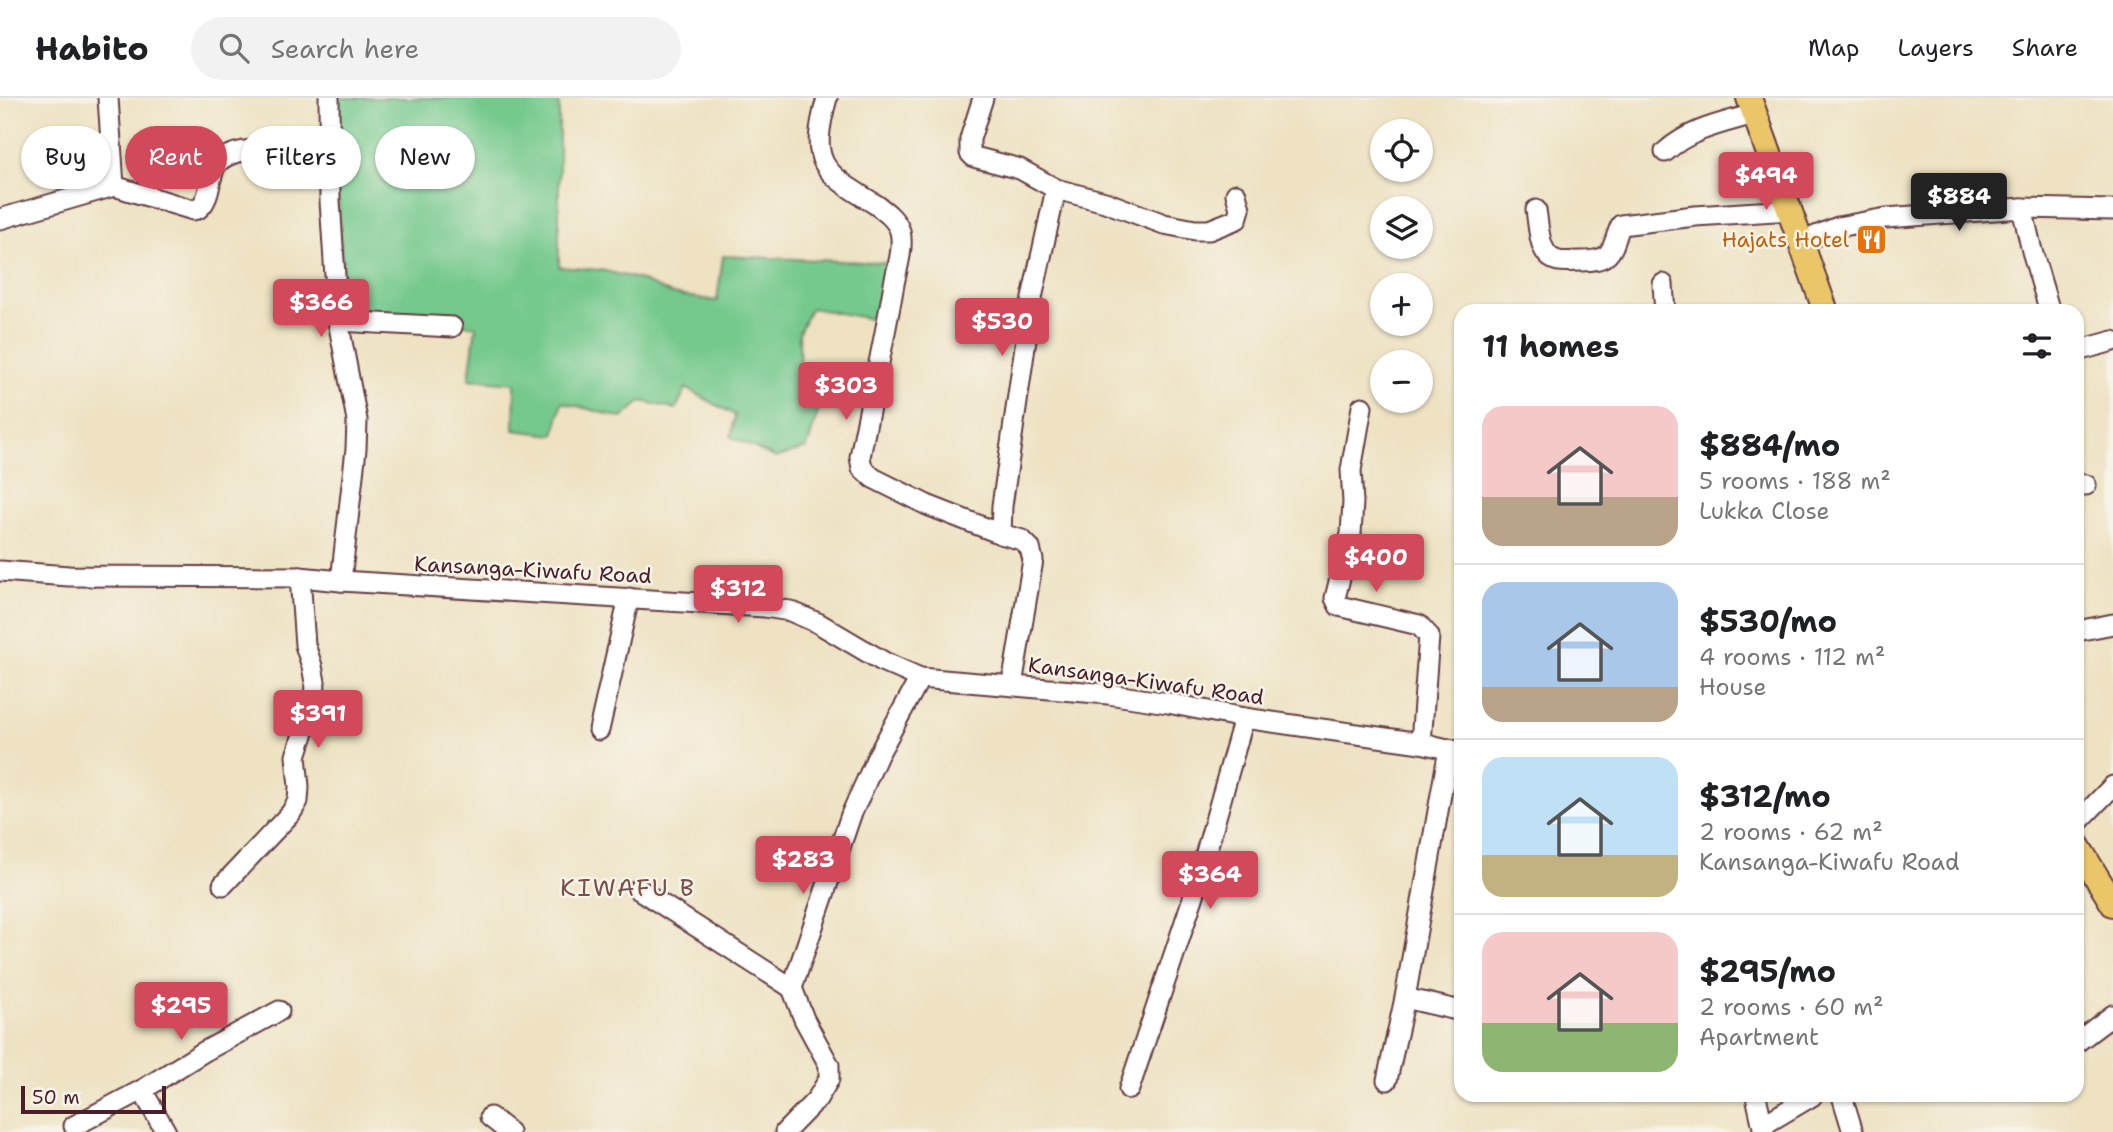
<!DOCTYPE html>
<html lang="en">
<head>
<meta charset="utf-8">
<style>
  :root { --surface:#fff; --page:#f2f2f2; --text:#202124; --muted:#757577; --line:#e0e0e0; --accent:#d1495b }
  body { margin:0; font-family:"Shantell Sans",sans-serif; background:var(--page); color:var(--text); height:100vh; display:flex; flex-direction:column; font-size:26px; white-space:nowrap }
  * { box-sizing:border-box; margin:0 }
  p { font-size:23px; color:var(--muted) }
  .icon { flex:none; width:38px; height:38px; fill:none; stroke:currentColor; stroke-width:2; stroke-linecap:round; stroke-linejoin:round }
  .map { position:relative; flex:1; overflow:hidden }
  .sheet { position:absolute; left:1454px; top:206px; width:630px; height:798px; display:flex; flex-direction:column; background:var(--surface); border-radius:21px; box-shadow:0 2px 5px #0004 }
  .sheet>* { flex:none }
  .banner { position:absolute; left:21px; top:28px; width:665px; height:63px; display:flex; gap:14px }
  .buttons { position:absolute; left:1370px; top:21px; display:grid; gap:14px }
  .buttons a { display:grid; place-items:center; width:63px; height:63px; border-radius:50%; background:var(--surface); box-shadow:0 2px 5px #0004; font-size:35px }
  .scale { position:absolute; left:21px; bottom:18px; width:145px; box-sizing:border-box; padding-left:7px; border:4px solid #4a1f2b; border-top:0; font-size:19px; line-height:24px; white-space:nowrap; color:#4a1f2b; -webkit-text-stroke:5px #f7f3e8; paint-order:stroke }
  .price { position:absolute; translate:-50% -60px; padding:0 16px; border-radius:7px; background:var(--accent); color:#fff; font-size:23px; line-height:46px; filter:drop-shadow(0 2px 4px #0008) }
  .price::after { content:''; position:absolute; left:50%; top:42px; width:21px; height:16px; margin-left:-10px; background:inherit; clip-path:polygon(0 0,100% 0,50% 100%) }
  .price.selected { background:#222; color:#fff }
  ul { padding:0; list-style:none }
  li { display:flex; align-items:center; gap:21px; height:175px; padding:0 28px }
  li+li { border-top:2px solid var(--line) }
  li span { display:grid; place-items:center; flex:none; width:196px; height:140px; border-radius:21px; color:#555 }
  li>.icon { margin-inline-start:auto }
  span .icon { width:84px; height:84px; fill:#fffc; stroke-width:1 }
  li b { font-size:30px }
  h2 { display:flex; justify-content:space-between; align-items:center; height:84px; padding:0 28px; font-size:30px }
  .chip { padding:0 24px; border-radius:32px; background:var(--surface); box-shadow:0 2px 5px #0004; font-size:24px; line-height:63px }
  .chip.selected { background:var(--accent); color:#fff }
  header { display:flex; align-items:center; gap:42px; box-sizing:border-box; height:98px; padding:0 35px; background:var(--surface); border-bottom:2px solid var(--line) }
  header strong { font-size:33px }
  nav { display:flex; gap:38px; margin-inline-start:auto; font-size:24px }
  .search { width:490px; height:63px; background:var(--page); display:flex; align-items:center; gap:18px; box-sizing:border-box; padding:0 24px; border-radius:38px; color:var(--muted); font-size:26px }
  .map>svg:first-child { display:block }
  .green { fill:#75c98d; stroke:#60745c; stroke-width:2 }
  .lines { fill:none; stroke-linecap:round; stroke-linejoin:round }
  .minor-casing { stroke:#633c42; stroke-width:23 }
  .major-casing { stroke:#633c42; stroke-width:28 }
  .minor { stroke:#fff; stroke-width:19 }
  .major { stroke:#ebc669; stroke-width:24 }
  .labels { text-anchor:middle; stroke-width:5; stroke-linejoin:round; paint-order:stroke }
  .food-label { font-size:21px; fill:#c56008; stroke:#f7f3e8; text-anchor:end }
  .street-label { font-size:21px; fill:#4a1f2b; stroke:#f7f3e8 }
  .quarter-label { font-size:24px; letter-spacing:2px; fill:#7a4e4a; stroke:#f7f3e8 }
</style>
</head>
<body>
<header>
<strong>Habito</strong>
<div class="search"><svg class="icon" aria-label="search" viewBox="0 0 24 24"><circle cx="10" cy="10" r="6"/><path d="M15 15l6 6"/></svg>Search here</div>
<nav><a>Map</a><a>Layers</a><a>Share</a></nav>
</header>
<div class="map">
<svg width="2113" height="1034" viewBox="0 0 2113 1034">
  <rect width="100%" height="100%" fill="#f7f3e8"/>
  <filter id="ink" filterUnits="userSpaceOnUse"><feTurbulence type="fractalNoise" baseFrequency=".0143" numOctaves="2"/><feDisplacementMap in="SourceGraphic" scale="14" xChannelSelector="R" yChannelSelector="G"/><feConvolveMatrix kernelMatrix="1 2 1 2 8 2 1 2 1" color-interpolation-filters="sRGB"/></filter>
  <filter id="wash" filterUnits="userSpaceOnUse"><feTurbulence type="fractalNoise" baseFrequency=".00686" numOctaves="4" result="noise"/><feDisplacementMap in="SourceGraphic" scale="28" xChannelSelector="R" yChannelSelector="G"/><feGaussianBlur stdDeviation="1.57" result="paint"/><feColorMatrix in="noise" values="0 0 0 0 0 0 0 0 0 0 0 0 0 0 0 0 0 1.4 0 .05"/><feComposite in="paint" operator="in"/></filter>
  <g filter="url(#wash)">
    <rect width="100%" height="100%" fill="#eee2c3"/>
    <path class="green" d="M332 0H559V169L601 172 638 181 672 196 717 203 723 158 886 165 878 222 811 210 799 234 800 287 820 307 807 350 776 360 731 339 735 317 686 290 676 311 642 303 622 320 562 304 554 337 514 332 515 285 469 281 476 228 345 215Z"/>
  </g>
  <g filter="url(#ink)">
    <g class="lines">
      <defs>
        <g id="minor">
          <path d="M108 0 114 88"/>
          <path d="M329 0 330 103 338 223 357 322 356 351 341 483"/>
          <path d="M827 0C809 65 821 73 875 106 885 113 896 121 900 133 904 150 897 170 894 186 884 244 871 302 860 359L862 370 873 380 927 407 1001 436 1022 442 1030 450 1033 462 1012 587"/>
          <path d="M983 0 970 41V55L974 59 1020 71 1056 91 1105 104 1164 126 1195 132H1209L1237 121 1240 111 1236 96"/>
          <path d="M1665 54C1690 31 1723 25 1754 16"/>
          <path d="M2022 110 2032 153 2050 214"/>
          <path d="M1536 112C1539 128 1538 160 1559 163 1565 164 1574 163 1581 163 1589 163 1601 162 1607 157 1615 150 1616 136 1621 127L1695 118 1790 112"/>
          <path d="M0 121 114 88 193 112 198 111C210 102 209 84 214 71 226 41 304 53 329 57"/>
          <path d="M1801 144 1838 129 1886 120 2022 110 2113 112"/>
          <path d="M1663 186 1665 214"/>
          <path d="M338 223 452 229"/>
          <path d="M2077 253 2113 243"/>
          <path d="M1362 309 1351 372 1353 404 1351 436 1335 500 1339 508 1419 527 1429 538 1421 645"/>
          <path d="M2077 386 2086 387"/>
          <path d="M1001 436 1002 408 1032 200 1056 91"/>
          <path d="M0 473 69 478 300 479 341 483 765 509 790 513 818 525 884 564 920 580 1108 596 1168 605 1244 620 1421 645 1461 654"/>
          <path d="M2077 533 2113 526"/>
          <path d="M599 632 629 500"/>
          <path d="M1449 651 1405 900 1461 913"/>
          <path d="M2077 725 2113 688"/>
          <path d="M223 787 291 715 298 703 299 689 296 658 314 603 315 584 312 568 305 547 300 479"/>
          <path d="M638 791 792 890"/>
          <path d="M2077 944 2113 917"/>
          <path d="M1387 982 1405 900"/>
          <path d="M1129 991 1194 797 1244 620"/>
          <path d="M1756 998 1764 1034"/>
          <path d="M1842 998 1853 1034"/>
          <path d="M490 1019 509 1034"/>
          <path d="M1763 1027 1812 998"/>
          <path d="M74 1028 142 992"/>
          <path d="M166 1034 142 992 205 953 279 913"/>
          <path d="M785 1034 817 1001 829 981V967L804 921 792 890 851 717 878 657 920 580"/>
        </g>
        <g id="major">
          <path d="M1749 0 1826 214"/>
          <path d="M2077 747 2113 806"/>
        </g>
      </defs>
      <use href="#minor" class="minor-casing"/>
      <use href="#major" class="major-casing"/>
      <use href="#minor" class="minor"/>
      <use href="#major" class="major"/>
    </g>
  </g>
  <defs>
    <symbol id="restaurant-square" viewBox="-11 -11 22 22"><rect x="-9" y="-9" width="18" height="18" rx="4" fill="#e8710a" stroke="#f7f3e8"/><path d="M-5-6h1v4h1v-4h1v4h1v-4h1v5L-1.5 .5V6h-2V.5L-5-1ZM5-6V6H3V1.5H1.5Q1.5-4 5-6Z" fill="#fff"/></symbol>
  </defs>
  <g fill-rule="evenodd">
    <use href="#restaurant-square" x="1854" y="124" width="35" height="35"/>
  </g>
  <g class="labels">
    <g class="food-label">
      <text x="1849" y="149">Hajats Hotel</text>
    </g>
    <g class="street-label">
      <text transform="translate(533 472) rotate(3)" y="7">Kansanga-Kiwafu Road</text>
      <text transform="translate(1146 583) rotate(8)" y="7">Kansanga-Kiwafu Road</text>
    </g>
    <g class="quarter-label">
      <text x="628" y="798">KIWAFU B</text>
    </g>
  </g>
</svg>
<div class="buttons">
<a><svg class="icon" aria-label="locate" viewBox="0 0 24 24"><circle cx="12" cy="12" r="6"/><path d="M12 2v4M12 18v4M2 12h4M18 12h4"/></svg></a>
<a><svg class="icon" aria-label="layers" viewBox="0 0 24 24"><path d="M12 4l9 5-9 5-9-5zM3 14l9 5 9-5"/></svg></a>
<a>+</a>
<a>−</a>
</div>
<div class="scale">50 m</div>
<b class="price" style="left:1766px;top:114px">$494</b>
<b class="price selected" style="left:1959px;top:135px">$884</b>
<b class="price" style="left:321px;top:241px">$366</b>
<b class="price" style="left:1002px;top:260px">$530</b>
<b class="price" style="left:846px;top:324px">$303</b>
<b class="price" style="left:1376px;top:496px">$400</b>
<b class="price" style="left:738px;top:527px">$312</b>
<b class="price" style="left:318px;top:652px">$391</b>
<b class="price" style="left:803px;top:798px">$283</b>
<b class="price" style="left:1210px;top:813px">$364</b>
<b class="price" style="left:181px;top:944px">$295</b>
<div class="banner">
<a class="chip">Buy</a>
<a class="chip selected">Rent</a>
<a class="chip">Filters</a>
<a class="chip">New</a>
</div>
<section class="sheet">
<h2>11 homes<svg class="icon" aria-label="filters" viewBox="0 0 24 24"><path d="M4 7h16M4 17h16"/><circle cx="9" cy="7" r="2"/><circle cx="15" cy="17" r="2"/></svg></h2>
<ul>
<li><span style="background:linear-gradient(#f6c9c9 65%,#b9a48a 0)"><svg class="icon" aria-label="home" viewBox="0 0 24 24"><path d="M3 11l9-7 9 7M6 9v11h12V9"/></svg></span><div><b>$884/mo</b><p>5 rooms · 188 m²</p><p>Lukka Close</p></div></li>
<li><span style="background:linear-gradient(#a9c7e8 75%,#b9a48a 0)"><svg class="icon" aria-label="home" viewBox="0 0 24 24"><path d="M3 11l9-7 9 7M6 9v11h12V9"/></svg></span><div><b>$530/mo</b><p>4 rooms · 112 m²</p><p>House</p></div></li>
<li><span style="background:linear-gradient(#bfe0f5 70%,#c2b280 0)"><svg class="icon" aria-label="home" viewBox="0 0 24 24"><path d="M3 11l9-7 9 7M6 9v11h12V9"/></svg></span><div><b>$312/mo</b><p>2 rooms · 62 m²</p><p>Kansanga-Kiwafu Road</p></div></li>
<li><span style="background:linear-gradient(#f6c9c9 65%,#8fb573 0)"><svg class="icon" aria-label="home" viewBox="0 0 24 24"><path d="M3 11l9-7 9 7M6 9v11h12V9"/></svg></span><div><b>$295/mo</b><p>2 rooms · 60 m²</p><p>Apartment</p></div></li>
</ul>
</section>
</div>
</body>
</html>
